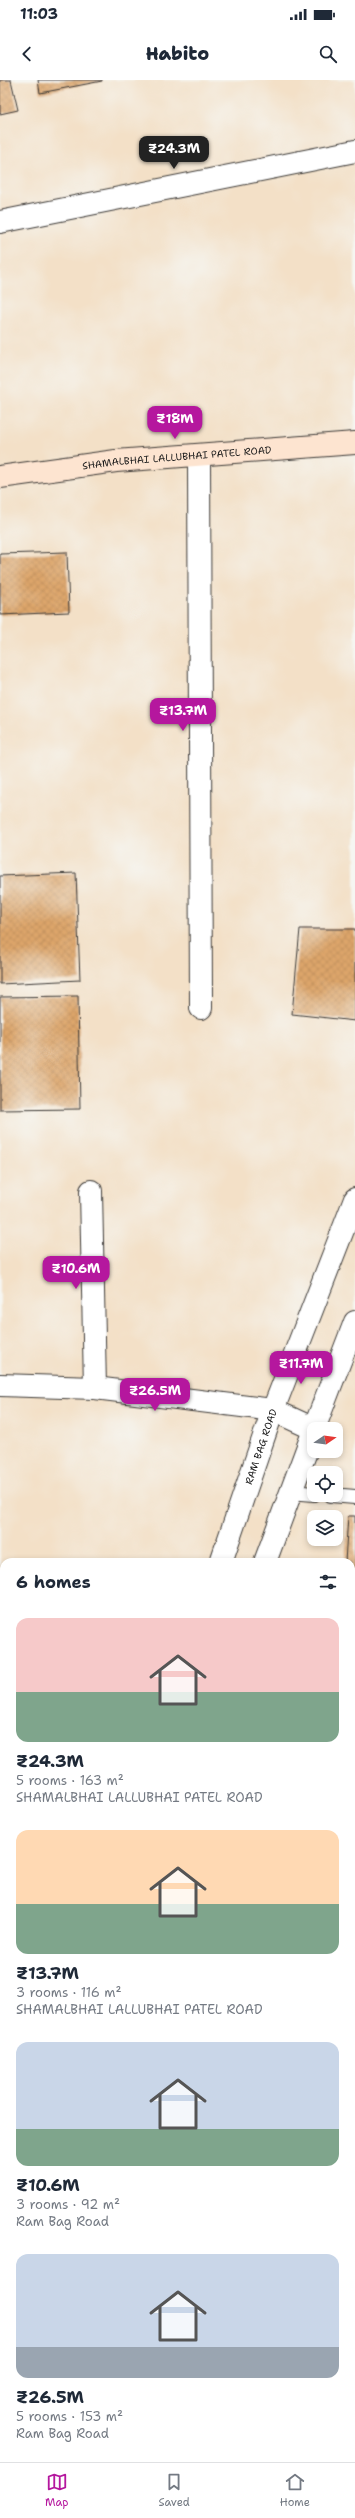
<!DOCTYPE html>
<html lang="en">
<head>
<meta charset="utf-8">
<style>
  :root { --surface:#fff; --page:#f2f2f3; --text:#1f2937; --muted:#747a83; --line:#e0e1e3; --accent:#b5179e }
  body { margin:0; font-family:"Shantell Sans",sans-serif; background:var(--page); color:var(--text); height:100vh; display:flex; flex-direction:column; font-size:15px; white-space:nowrap }
  * { box-sizing:border-box; margin:0 }
  p { font-size:13px; color:var(--muted) }
  .icon { flex:none; width:22px; height:22px; fill:none; stroke:currentColor; stroke-width:2; stroke-linecap:round; stroke-linejoin:round }
  .map { position:relative; flex:1; overflow:hidden }
  .details { position:absolute; left:0px; top:1478px; width:355px; height:904px; display:flex; flex-direction:column; background:var(--surface); border-radius:12px 12px 0 0; box-shadow:0 2px 6px #0003 }
  .details>* { flex:none }
  .needle { width:26px; rotate:77deg }
  .controls { position:absolute; left:307px; top:1342px; display:grid; gap:8px }
  .controls a { display:grid; place-items:center; width:36px; height:36px; border-radius:8px; background:var(--surface); box-shadow:0 2px 6px #0003; font-size:20px }
  .price { position:absolute; translate:-50% -34px; padding:0 9px; border-radius:8px; background:var(--accent); color:#fff; font-size:13px; line-height:26px; filter:drop-shadow(0 1px 2px #0008) }
  .price::after { content:''; position:absolute; left:50%; top:24px; width:12px; height:9px; margin-left:-6px; background:inherit; clip-path:polygon(0 0,100% 0,50% 100%) }
  .price.current { background:#222; color:#fff }
  ul { padding:0; list-style:none }
  li { display:grid; align-content:center; gap:8px; height:212px; padding:0 16px }
  li span { display:grid; place-items:center; height:124px; border-radius:12px; color:#555 }
  li>.icon { margin-inline-start:auto }
  span .icon { width:72px; height:72px; fill:#fffc; stroke-width:1 }
  li b { font-size:17px }
  h2 { display:flex; justify-content:space-between; align-items:center; height:48px; padding:0 16px; font-size:17px }
  .status { display:flex; justify-content:space-between; align-items:center; height:28px; padding:0 20px; background:var(--surface); direction:ltr }
  .status svg { height:11px; fill:currentColor }
  header { display:flex; justify-content:space-between; align-items:center; height:52px; padding:0 16px; background:var(--surface); font-size:18px; font-weight:800 }
  .tabs { display:flex; justify-content:space-around; align-items:center; height:56px; border-top:1px solid var(--line); background:var(--surface); font-size:11px; color:var(--muted) }
  .tabs a { display:grid; justify-items:center; gap:2px }
  .tabs .current { color:var(--accent) }
  .map>svg:first-child { display:block }
  .building { fill:url(#building-cross-hatch) }
  .lines { fill:none; stroke-linecap:round; stroke-linejoin:round }
  .service-casing { stroke:#3c3936; stroke-width:16 }
  .minor-casing { stroke:#3c3936; stroke-width:24 }
  .tertiary-casing { stroke:#3c3936; stroke-width:24 }
  .secondary-casing { stroke:#3c3936; stroke-width:24 }
  .service { stroke:#fff; stroke-width:14 }
  .minor { stroke:#fff; stroke-width:22 }
  .tertiary { stroke:#fff; stroke-width:22 }
  .secondary { stroke:#fde4d0; stroke-width:22 }
  .labels { text-anchor:middle; stroke-width:3; stroke-linejoin:round; paint-order:stroke }
  .street-label { font-size:10px; fill:#1c1c1c; stroke:#f6f6f2 }
</style>
</head>
<body>
<div class="status"><b>11:03</b><svg viewBox="0 0 49 12"><path d="M0 12V9h3v3zM5 12V6h3v6zM10 12V3h3v9zM15 12V0h3v12zM26 1h20v11H26zM47 4h2v5h-2z"/></svg></div>
<header><svg class="icon" aria-label="back" viewBox="0 0 24 24"><path d="M15 5l-7 7 7 7"/></svg>Habito<svg class="icon" aria-label="search" viewBox="0 0 24 24"><circle cx="10" cy="10" r="6"/><path d="M15 15l6 6"/></svg></header>
<div class="map">
<svg width="355" height="2382" viewBox="0 0 355 2382">
  <defs>
    <pattern id="building-cross-hatch" width="8" height="8" patternUnits="userSpaceOnUse"><rect width="8" height="8" fill="#dda56a"/><path d="M0 0l8 8M0 8l8-8" fill="none" stroke="#bd8d5b"/></pattern>
  </defs>
  <rect width="100%" height="100%" fill="#f6f6f2"/>
  <filter id="ink" filterUnits="userSpaceOnUse"><feTurbulence type="fractalNoise" baseFrequency=".025" numOctaves="2"/><feDisplacementMap in="SourceGraphic" scale="8" xChannelSelector="R" yChannelSelector="G"/><feConvolveMatrix kernelMatrix="1 2 1 2 8 2 1 2 1" color-interpolation-filters="sRGB"/></filter>
  <filter id="wash" filterUnits="userSpaceOnUse"><feTurbulence type="fractalNoise" baseFrequency=".012" numOctaves="4" result="noise"/><feDisplacementMap in="SourceGraphic" scale="16" xChannelSelector="R" yChannelSelector="G"/><feGaussianBlur stdDeviation="0.9" result="paint"/><feColorMatrix in="noise" values="0 0 0 0 0 0 0 0 0 0 0 0 0 0 0 0 0 1.4 0 .05"/><feComposite in="paint" operator="in"/></filter>
  <g filter="url(#wash)">
    <rect width="100%" height="100%" fill="#f3e0c7"/>
    <g id="blocks">
      <g class="building">
        <path d="M0 0H11L18 30 0 34Z"/>
        <path d="M38 0H102V1L40 13Z"/>
        <path d="M67 472 69 532 0 535V474Z"/>
        <path d="M76 793 80 900 0 904V796Z"/>
        <path d="M300 849H355V941L292 934Z"/>
        <path d="M78 916 80 1029 0 1030V917Z"/>
        <path d="M348 1436H355V1495L351 1494V1482H345Z"/>
        <rect x="351" y="1508" width="4" height="65"/>
        <rect x="351" y="1606" width="4" height="50"/>
        <path d="M351 1778 355 1779 354 1816 351 1815Z"/>
        <rect x="0" y="1827" width="4" height="87"/>
        <path d="M351 1859 355 1860V1943L351 1942Z"/>
        <path d="M351 1974 355 1975V2027L351 2026Z"/>
        <path d="M351 2051 355 2052V2105L351 2104Z"/>
        <path d="M351 2112 355 2113V2175L351 2189Z"/>
        <path d="M354 2313H355V2373L351 2372V2326Z"/>
        <path d="M51 2378H118L117 2382H68Z"/>
        <path d="M131 2378H216V2382H130Z"/>
        <path d="M229 2378H282L281 2381H284L228 2382Z"/>
      </g>
    </g>
  </g>
  <g filter="url(#ink)">
    <use href="#blocks" fill-opacity="0" stroke="#3c3936" stroke-width="1"/>
    <g class="lines">
      <defs>
        <g id="service">
          <path d="M291 1412 314 1414"/>
          <path d="M331 1415 355 1417"/>
          <path d="M351 1581 355 1582"/>
          <path d="M351 1764H355"/>
          <path d="M351 2035 355 2036"/>
          <path d="M351 2194 355 2173"/>
          <path d="M351 2255H355"/>
        </g>
        <g id="minor">
          <path d="M0 142 355 71"/>
          <path d="M199 375 201 928"/>
          <path d="M91 1111 95 1308"/>
          <path d="M0 1305 95 1308 273 1330 314 1349"/>
          <path d="M0 1810H4"/>
        </g>
        <g id="tertiary">
          <path d="M314 1349 355 1242"/>
          <path id="s1" d="M221 1482 273 1330 355 1119"/>
          <path d="M265 1482 314 1350"/>
          <path d="M0 2118 4 2105"/>
          <path d="M0 2258 4 2245"/>
        </g>
        <g id="secondary">
          <path id="s2" d="M0 397 116 381 355 363"/>
        </g>
      </defs>
      <use href="#service" class="service-casing"/>
      <use href="#minor" class="minor-casing"/>
      <use href="#tertiary" class="tertiary-casing"/>
      <use href="#secondary" class="secondary-casing"/>
      <use href="#service" class="service"/>
      <use href="#minor" class="minor"/>
      <use href="#tertiary" class="tertiary"/>
      <use href="#secondary" class="secondary"/>
    </g>
  </g>
  <g class="labels">
    <g class="street-label">
      <text dy="4" stroke="none"><textPath href="#s2" startOffset="178">SHAMALBHAI LALLUBHAI PATEL ROAD</textPath></text>
      <text dy="4" stroke="none"><textPath href="#s1" startOffset="122">RAM BAG ROAD</textPath></text>
    </g>
  </g>
</svg>
<div class="controls">
<a><svg class="needle" viewBox="-14 -14 28 28"><path d="M0-13l5 13h-10z" fill="#e53935"/><path d="M0 13l5-13h-10z" fill="#747a83"/></svg></a>
<a><svg class="icon" aria-label="locate" viewBox="0 0 24 24"><circle cx="12" cy="12" r="6"/><path d="M12 2v4M12 18v4M2 12h4M18 12h4"/></svg></a>
<a><svg class="icon" aria-label="layers" viewBox="0 0 24 24"><path d="M12 4l9 5-9 5-9-5zM3 14l9 5 9-5"/></svg></a>
</div>
<b class="price current" style="left:174px;top:90px">₹24.3M</b>
<b class="price" style="left:175px;top:360px">₹18M</b>
<b class="price" style="left:183px;top:652px">₹13.7M</b>
<b class="price" style="left:76px;top:1210px">₹10.6M</b>
<b class="price" style="left:301px;top:1305px">₹11.7M</b>
<b class="price" style="left:155px;top:1332px">₹26.5M</b>
<section class="details">
<h2>6 homes<svg class="icon" aria-label="filters" viewBox="0 0 24 24"><path d="M4 7h16M4 17h16"/><circle cx="9" cy="7" r="2"/><circle cx="15" cy="17" r="2"/></svg></h2>
<ul>
<li><span style="background:linear-gradient(#f6c9c9 60%,#7fa58c 0)"><svg class="icon" aria-label="home" viewBox="0 0 24 24"><path d="M3 11l9-7 9 7M6 9v11h12V9"/></svg></span><div><b>₹24.3M</b><p>5 rooms · 163 m²</p><p>SHAMALBHAI LALLUBHAI PATEL ROAD</p></div></li>
<li><span style="background:linear-gradient(#ffd9b3 60%,#7fa58c 0)"><svg class="icon" aria-label="home" viewBox="0 0 24 24"><path d="M3 11l9-7 9 7M6 9v11h12V9"/></svg></span><div><b>₹13.7M</b><p>3 rooms · 116 m²</p><p>SHAMALBHAI LALLUBHAI PATEL ROAD</p></div></li>
<li><span style="background:linear-gradient(#c9d6e8 70%,#7fa58c 0)"><svg class="icon" aria-label="home" viewBox="0 0 24 24"><path d="M3 11l9-7 9 7M6 9v11h12V9"/></svg></span><div><b>₹10.6M</b><p>3 rooms · 92 m²</p><p>Ram Bag Road</p></div></li>
<li><span style="background:linear-gradient(#c9d6e8 75%,#9aa5b1 0)"><svg class="icon" aria-label="home" viewBox="0 0 24 24"><path d="M3 11l9-7 9 7M6 9v11h12V9"/></svg></span><div><b>₹26.5M</b><p>5 rooms · 153 m²</p><p>Ram Bag Road</p></div></li>
</ul>
</section>
</div>
<nav class="tabs">
<a class="current"><svg class="icon" aria-label="map" viewBox="0 0 24 24"><path d="M3 6l6-2 6 2 6-2v14l-6 2-6-2-6 2zM9 4v14M15 6v14"/></svg>Map</a>
<a><svg class="icon" aria-label="saved" viewBox="0 0 24 24"><path d="M7 4h10v16l-5-4-5 4z"/></svg>Saved</a>
<a><svg class="icon" aria-label="home" viewBox="0 0 24 24"><path d="M3 11l9-7 9 7M6 9v11h12V9"/></svg>Home</a>
</nav>
</body>
</html>
